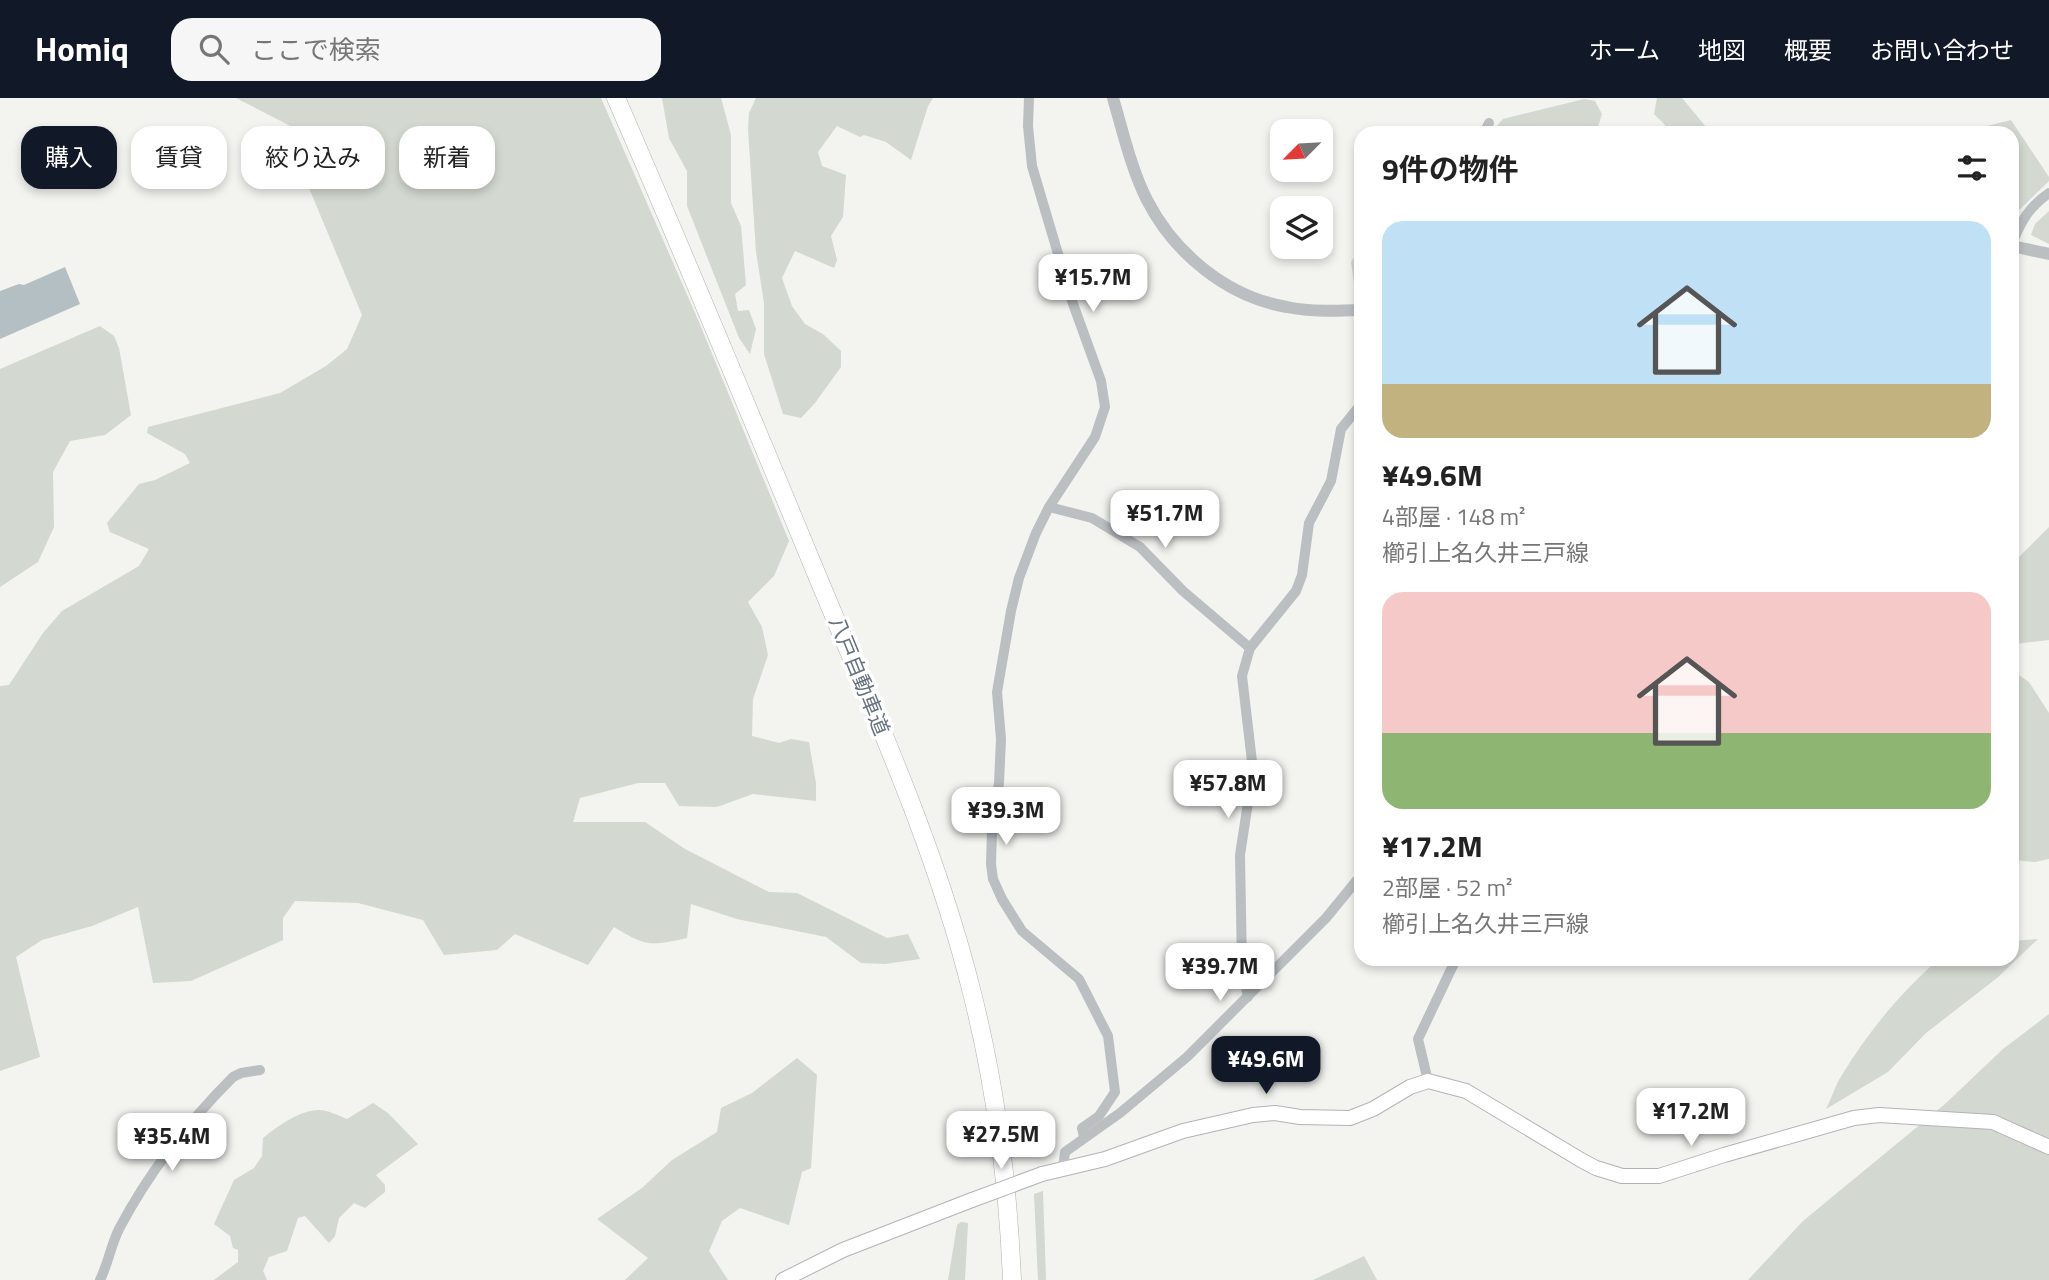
<!DOCTYPE html>
<html lang="ja">
<head>
<meta charset="utf-8">
<style>
  :root { --surface:#fff; --page:#f6f6f6; --text:#222; --muted:#767676; --accent:#111827 }
  body { margin:0; font-family:"Titillium Web","Noto Sans JP",sans-serif; background:var(--page); color:var(--text); height:100vh; display:flex; flex-direction:column; font-size:26px; white-space:nowrap }
  * { box-sizing:border-box; margin:0 }
  p { font-size:23px; color:var(--muted) }
  .icon { flex:none; width:38px; height:38px; fill:none; stroke:currentColor; stroke-width:2; stroke-linecap:round; stroke-linejoin:round }
  .map { position:relative; flex:1; overflow:hidden }
  .details { position:absolute; left:1354px; top:28px; width:665px; height:840px; display:flex; flex-direction:column; background:var(--surface); border-radius:21px; box-shadow:0 4px 10px #0003 }
  .details>* { flex:none }
  .banner { position:absolute; left:21px; top:28px; width:665px; height:63px; display:flex; gap:14px }
  .needle { width:46px; rotate:246deg }
  .buttons { position:absolute; left:1270px; top:21px; display:grid; gap:14px }
  .buttons a { display:grid; place-items:center; width:63px; height:63px; border-radius:14px; background:var(--surface); box-shadow:0 4px 10px #0003; font-size:35px }
  .price { position:absolute; translate:-50% -60px; padding:0 16px; border-radius:14px; background:#fff; color:#222; font-size:23px; line-height:46px; filter:drop-shadow(0 2px 4px #0008) }
  .price::after { content:''; position:absolute; left:50%; top:42px; width:21px; height:16px; margin-left:-10px; background:inherit; clip-path:polygon(0 0,100% 0,50% 100%) }
  .price.active { background:var(--accent); color:#fff }
  ul { padding:0; list-style:none }
  li { display:grid; align-content:center; gap:14px; height:371px; padding:0 28px }
  li span { display:grid; place-items:center; height:217px; border-radius:21px; color:#555 }
  li>.icon { margin-inline-start:auto }
  span .icon { width:126px; height:126px; fill:#fffc; stroke-width:1 }
  li b { font-size:30px }
  h2 { display:flex; justify-content:space-between; align-items:center; height:84px; padding:0 28px; font-size:30px }
  .tag { padding:0 24px; border-radius:21px; background:var(--surface); box-shadow:0 4px 10px #0003; font-size:24px; line-height:63px }
  .tag.active { background:var(--accent); color:#fff }
  header { display:flex; align-items:center; gap:42px; box-sizing:border-box; height:98px; padding:0 35px; background:var(--accent); color:#fff }
  header strong { font-size:33px }
  nav { display:flex; gap:38px; margin-inline-start:auto; font-size:24px }
  .search { width:490px; height:63px; background:var(--page); display:flex; align-items:center; gap:18px; box-sizing:border-box; padding:0 24px; border-radius:21px; color:var(--muted); font-size:26px }
  .map>svg:first-child { display:block }
  .green { fill:#d3d8d0 }
  .water { fill:#b4bfc3 }
  .lines { fill:none; stroke-linecap:round; stroke-linejoin:round }
  .secondary-casing { stroke:#b0b4b8; stroke-width:16 }
  .motorway-casing { stroke:#afb2b5; stroke-width:19 }
  .minor { stroke:#bbbfc2; stroke-width:10 }
  .tertiary { stroke:#bbbfc2; stroke-width:12 }
  .secondary { stroke:#fff; stroke-width:14 }
  .motorway { stroke:#fff; stroke-width:18 }
  .secondary-bridge-casing { stroke:#b0b4b8; stroke-width:16; stroke-linecap:butt }
  .secondary-bridge { stroke:#fff; stroke-width:14 }
  .labels { text-anchor:middle; stroke-width:7; stroke-linejoin:round; paint-order:stroke }
  .street-label { font-size:21px; fill:#66737e; stroke:#fff }
</style>
</head>
<body>
<header>
<strong>Homiq</strong>
<div class="search"><svg class="icon" aria-label="search" viewBox="0 0 24 24"><circle cx="10" cy="10" r="6"/><path d="M15 15l6 6"/></svg>ここで検索</div>
<nav><a>ホーム</a><a>地図</a><a>概要</a><a>お問い合わせ</a></nav>
</header>
<div class="map">
<svg width="2049" height="1182" viewBox="0 0 2049 1182">
  <rect width="100%" height="100%" fill="#f3f3f0"/>
  <g class="green">
    <path d="M236 0H601L699 224 789 443 774 478 748 504 762 529 768 557 753 601 752 638 779 645 791 641 809 644 816 685V703L753 696 717 709 679 708 665 685H638L580 700 573 724H645L685 751 769 794 797 795 887 840 908 836 920 861 885 866 861 865 826 839 737 821 691 806 687 840C650 848 647 849 614 829L588 867 515 836 497 852 444 857 423 822 358 805 295 803 283 820V842L191 883 153 885 138 809 92 828 42 842 16 859 40 959 0 973V588L9 587 43 535 62 513 139 468 149 451 110 434 107 425 139 386 155 382 190 365 185 356 147 335 148 329 280 295 326 268 347 251 362 217 309 90 310 58 302 34Z"/>
    <path d="M662 0H721L731 37V105L741 128 746 187 735 196 738 213 749 212 756 231 750 256 739 240 687 108V73L669 40Z"/>
    <path d="M756 0H933L928 8 911 62 886 44 864 37 860 39 837 28 818 54 822 68 846 77 843 119 831 138 837 162 834 170 795 153 782 180 792 208 805 226 823 236 841 253V269L815 305 801 320 783 316 764 256V205L756 154 748 31 749 15Z"/>
    <path d="M1657 0H1682L1711 35H1673L1654 16Z"/>
    <path d="M1584 1 1595 3 1602 16 1596 35H1498L1496 29 1503 21Z"/>
    <path d="M2011 22 2049 79V83L2013 118 2012 35H1960Z"/>
    <path d="M2049 113V146L2031 137 2035 126Z"/>
    <path d="M1361 157 1362 203H1361L1356 198 1351 164 1355 158Z"/>
    <path d="M100 228 114 238 119 250 131 317 105 337 70 343 53 374 54 429 38 464 0 489V271Z"/>
    <path d="M2049 429V542L2013 546V465Z"/>
    <path d="M2013 573 2029 584 2049 615V761L2035 764 2013 762Z"/>
    <path d="M2038 841 1997 880 1926 935 1888 974 1826 1011C1832 1000 1835 987 1842 977 1868 934 1901 894 1939 861H2012L2013 843Z"/>
    <path d="M2049 916V1182H1748L1803 1123 1945 1006 2003 951Z"/>
    <path d="M797 960 817 977 811 1070 802 1074 789 1127 740 1110 722 1123 709 1153 728 1182H625L648 1160 597 1121 642 1090 672 1062 717 1034 721 1010 752 995Z"/>
    <path d="M373 1005 388 1015 418 1046 376 1077 385 1087V1094L365 1110 354 1105 339 1120 335 1138 329 1145 305 1118 298 1120 287 1153 269 1159 263 1173 267 1182H214L238 1164V1152L233 1150 230 1138 214 1126 234 1082 254 1070 262 1058 263 1040C278 1028 300 1012 319 1012 328 1012 339 1018 347 1021Z"/>
    <path d="M1043 1093 1046 1182H1038L1034 1096Z"/>
    <path d="M961 1124 968 1125 965 1182H948L957 1127Z"/>
    <path d="M1364 1158 1377 1182H1313Z"/>
  </g>
  <path class="water" d="M65 169 80 206 0 241V193L19 186 24 187Z"/>
  <g class="lines">
    <defs>
      <g id="secondary">
        <path d="M1042 1076 1105 1061 1183 1033 1253 1017 1275 1015 1300 1019 1350 1020 1373 1011 1410 989 1428 983 1466 993 1581 1062 1596 1070 1622 1078H1659L1724 1057 1854 1020 1879 1017 1993 1024 2049 1049"/>
        <path d="M783 1182 843 1152 972 1102"/>
      </g>
      <path id="motorway" d="M616 0C684 156 749 313 814 470 872 610 936 749 972 895 996 990 1008 1085 1012 1182"/>
    </defs>
    <use href="#secondary" class="secondary-casing"/>
    <use href="#motorway" class="motorway-casing"/>
    <g class="minor">
      <path d="M1029 0 1028 28 1032 68 1072 203 1101 283 1105 309 1095 339 1049 409 1036 435 1019 480 1011 513 997 594 1001 641 999 685 992 732 991 766 993 781 1002 801 1022 833 1079 881 1108 938 1115 994 1099 1018 1082 1030 1084 1039"/>
      <path d="M1484 35 1489 25"/>
      <path d="M2012 146C2021 123 2029 109 2049 95"/>
      <path d="M1049 409 1092 420 1140 449 1183 493 1250 550"/>
      <path d="M1248 899 1242 868 1240 757 1253 672 1242 578 1250 550 1296 493 1302 477 1309 425 1331 383 1341 331 1362 305"/>
      <path d="M1428 983 1418 941 1456 861"/>
      <path d="M1063 1070 1065 1054 1120 1015 1187 959 1326 820 1362 776"/>
      <path d="M100 1182C108 1166 111 1147 119 1131 148 1076 189 1023 233 979L241 975 260 972"/>
    </g>
    <g class="tertiary">
      <path d="M1113 0C1123 34 1131 70 1147 102 1174 155 1227 199 1287 209 1311 214 1337 213 1362 212"/>
      <path d="M2012 148 2049 156"/>
    </g>
    <use href="#secondary" class="secondary"/>
    <use href="#motorway" class="motorway"/>
    <defs>
      <path id="secondary-bridge" d="M972 1102 1042 1076"/>
    </defs>
    <use href="#secondary-bridge" class="secondary-bridge-casing"/>
    <use href="#secondary-bridge" class="secondary-bridge"/>
  </g>
  <g class="labels">
    <g class="street-label">
      <text transform="translate(859 578) rotate(68)" y="7">八戸自動車道</text>
    </g>
  </g>
</svg>
<div class="buttons">
<a><svg class="needle" viewBox="-14 -14 28 28"><path d="M0-13l5 13h-10z" fill="#e53935"/><path d="M0 13l5-13h-10z" fill="#767676"/></svg></a>
<a><svg class="icon" aria-label="layers" viewBox="0 0 24 24"><path d="M12 4l9 5-9 5-9-5zM3 14l9 5 9-5"/></svg></a>
</div>
<b class="price" style="left:1093px;top:216px">¥15.7M</b>
<b class="price" style="left:1165px;top:452px">¥51.7M</b>
<b class="price" style="left:1228px;top:722px">¥57.8M</b>
<b class="price" style="left:1006px;top:749px">¥39.3M</b>
<b class="price" style="left:1220px;top:905px">¥39.7M</b>
<b class="price active" style="left:1266px;top:998px">¥49.6M</b>
<b class="price" style="left:1691px;top:1050px">¥17.2M</b>
<b class="price" style="left:1001px;top:1073px">¥27.5M</b>
<b class="price" style="left:172px;top:1075px">¥35.4M</b>
<div class="banner">
<a class="tag active">購入</a>
<a class="tag">賃貸</a>
<a class="tag">絞り込み</a>
<a class="tag">新着</a>
</div>
<section class="details">
<h2>9件の物件<svg class="icon" aria-label="filters" viewBox="0 0 24 24"><path d="M4 7h16M4 17h16"/><circle cx="9" cy="7" r="2"/><circle cx="15" cy="17" r="2"/></svg></h2>
<ul>
<li><span style="background:linear-gradient(#bfe0f5 75%,#c2b280 0)"><svg class="icon" aria-label="home" viewBox="0 0 24 24"><path d="M3 11l9-7 9 7M6 9v11h12V9"/></svg></span><div><b>¥49.6M</b><p>4部屋 · 148 m²</p><p>櫛引上名久井三戸線</p></div></li>
<li><span style="background:linear-gradient(#f6c9c9 65%,#8fb573 0)"><svg class="icon" aria-label="home" viewBox="0 0 24 24"><path d="M3 11l9-7 9 7M6 9v11h12V9"/></svg></span><div><b>¥17.2M</b><p>2部屋 · 52 m²</p><p>櫛引上名久井三戸線</p></div></li>
</ul>
</section>
</div>
</body>
</html>
